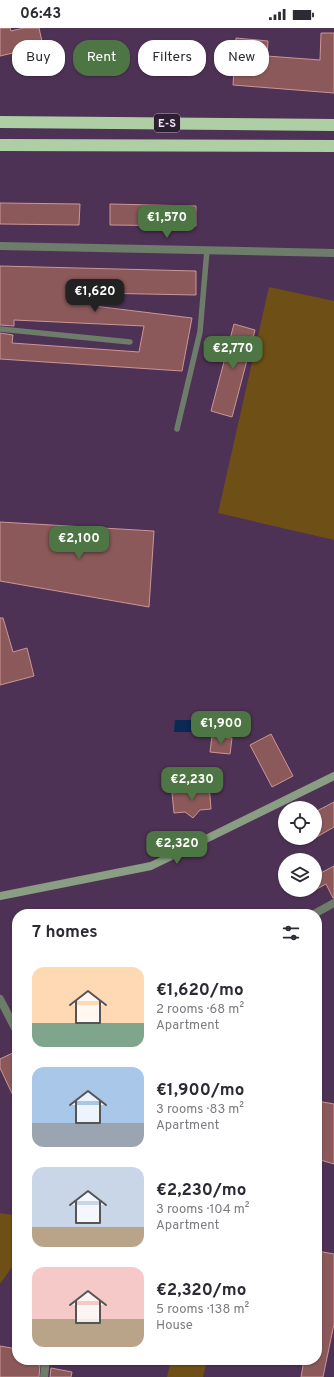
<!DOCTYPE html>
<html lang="en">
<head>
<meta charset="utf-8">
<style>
  :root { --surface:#fff; --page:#f2f2f3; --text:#2b2b33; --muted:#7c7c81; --accent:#4e7644 }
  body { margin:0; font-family:Overpass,sans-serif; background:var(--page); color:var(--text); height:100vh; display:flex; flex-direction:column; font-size:15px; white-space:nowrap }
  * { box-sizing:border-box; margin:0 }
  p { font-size:13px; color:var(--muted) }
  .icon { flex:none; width:22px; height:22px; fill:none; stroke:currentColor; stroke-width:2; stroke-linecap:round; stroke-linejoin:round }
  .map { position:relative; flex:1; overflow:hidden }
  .drawer { position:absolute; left:12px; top:881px; width:310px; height:456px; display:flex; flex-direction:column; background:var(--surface); border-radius:16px; box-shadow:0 1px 3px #0004 }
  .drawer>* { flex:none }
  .hud { position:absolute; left:12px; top:12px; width:310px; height:36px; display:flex; gap:8px }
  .tools { position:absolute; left:278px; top:773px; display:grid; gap:8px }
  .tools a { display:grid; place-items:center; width:44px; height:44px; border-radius:50%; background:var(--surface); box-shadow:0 1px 3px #0004; font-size:20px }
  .price { position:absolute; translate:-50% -34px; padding:0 9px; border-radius:8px; background:var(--accent); color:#fff; font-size:13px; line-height:26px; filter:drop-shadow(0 1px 2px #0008) }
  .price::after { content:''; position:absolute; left:50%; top:24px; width:12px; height:9px; margin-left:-6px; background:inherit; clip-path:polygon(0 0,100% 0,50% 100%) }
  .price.active { background:#222; color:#fff }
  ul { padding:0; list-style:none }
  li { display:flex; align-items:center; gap:12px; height:100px; padding:0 20px }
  li span { display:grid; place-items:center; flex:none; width:112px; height:80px; border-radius:12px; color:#555 }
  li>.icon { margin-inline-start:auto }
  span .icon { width:48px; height:48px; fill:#fffc; stroke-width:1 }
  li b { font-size:17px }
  h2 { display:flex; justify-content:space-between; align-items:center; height:48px; padding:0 20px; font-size:17px }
  .pill { padding:0 14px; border-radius:16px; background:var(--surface); box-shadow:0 1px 3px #0004; font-size:14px; line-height:36px }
  .pill.active { background:var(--accent); color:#fff }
  .status { display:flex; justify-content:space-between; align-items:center; height:28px; padding:0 20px; background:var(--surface); direction:ltr }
  .status svg { height:11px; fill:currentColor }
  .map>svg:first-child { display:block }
  .green { fill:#6e4f16 }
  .water { fill:#0b2955 }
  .building { fill:#8c595a; stroke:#cd9595 }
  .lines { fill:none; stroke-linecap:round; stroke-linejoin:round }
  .lane { stroke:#6e7c6a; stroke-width:5.5 }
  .street { stroke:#6e7c6a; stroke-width:8 }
  .secondary { stroke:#899e82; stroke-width:8 }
  .highway { stroke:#aecfa4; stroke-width:12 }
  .labels { text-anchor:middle; stroke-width:3.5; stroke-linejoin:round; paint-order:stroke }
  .shield { fill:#2c2030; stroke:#b4a5b9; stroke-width:1 }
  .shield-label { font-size:11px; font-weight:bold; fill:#efdef4 }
</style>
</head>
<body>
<div class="status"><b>06:43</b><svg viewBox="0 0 49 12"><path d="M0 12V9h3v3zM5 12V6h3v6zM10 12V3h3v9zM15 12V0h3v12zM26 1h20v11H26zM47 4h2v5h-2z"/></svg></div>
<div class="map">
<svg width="334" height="1349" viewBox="0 0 334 1349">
  <rect width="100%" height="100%" fill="#4e3255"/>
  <g class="green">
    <path d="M269 259 334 273V512L218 485Z"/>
    <path d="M0 1185 13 1187 17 1193V1232L0 1256Z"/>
    <path d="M171 1332H207L203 1349H167Z"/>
  </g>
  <path class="water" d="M175 692H198L197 704H174Z"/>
  <g class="building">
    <path d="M0 0H10L11 3 24 0H39L43 18 0 28Z"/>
    <path d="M321 5H334V65L233 57 236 10 268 13 267 28 320 32Z"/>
    <path d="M0 175 80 176 79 197 0 196Z"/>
    <path d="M110 176 196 178V198L110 197Z"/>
    <path d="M0 238 196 243V267L95 265 94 278 192 290 182 343 0 331V305L13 307 12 315 139 324 144 298 14 292V298L0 297Z"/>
    <path d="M234 296 255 302 232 389 211 383Z"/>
    <path d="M0 494 154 503 149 579 0 553Z"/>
    <path d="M0 590H3L13 624 27 620 34 648 0 657Z"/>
    <path d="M271 706 293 748 272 759 250 717Z"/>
    <path d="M212 708 232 710 230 726 210 724Z"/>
    <path d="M209 756 211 781 200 782 193 790 185 784 174 785 172 765 198 763 197 757Z"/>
    <path d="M334 774V799L315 810V784Z"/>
    <path d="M334 838V870H333L326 856 315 862V848Z"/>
    <path d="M17 1023V1076L0 1040V1031Z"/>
    <path d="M317 1073 334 1076V1136L317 1131Z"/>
    <path d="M317 1223 334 1226V1296L323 1349H301L304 1332H317Z"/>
    <path d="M0 1318 17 1321V1332H38V1337H40L39 1349H0Z"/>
    <path d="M51 1340 72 1344 71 1349H50Z"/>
  </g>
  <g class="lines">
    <g class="lane">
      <path d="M0 301 130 314"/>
      <path d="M177 401 200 304 207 222"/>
    </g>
    <g class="street">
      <path d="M0 218 334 225"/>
      <path d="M314 886 334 875"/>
      <path d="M0 971 17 1004"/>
      <path d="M44 1349 46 1332"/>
    </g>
    <path class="secondary" d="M0 868 151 838 334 748"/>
    <g class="highway">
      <path d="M0 94 334 97"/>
      <path d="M0 117 334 118"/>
    </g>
  </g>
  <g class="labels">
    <rect class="shield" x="154" y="86" width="26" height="18" rx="3"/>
    <g class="shield-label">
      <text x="167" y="99">E-S</text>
    </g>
  </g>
</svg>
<div class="tools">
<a><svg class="icon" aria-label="locate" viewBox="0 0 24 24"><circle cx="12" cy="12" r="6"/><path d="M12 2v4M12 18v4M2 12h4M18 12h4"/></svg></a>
<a><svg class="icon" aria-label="layers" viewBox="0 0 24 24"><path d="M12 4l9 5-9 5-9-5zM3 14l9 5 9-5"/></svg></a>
</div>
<b class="price" style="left:167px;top:211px">€1,570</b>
<b class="price active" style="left:95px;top:285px">€1,620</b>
<b class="price" style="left:233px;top:342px">€2,770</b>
<b class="price" style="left:79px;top:532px">€2,100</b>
<b class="price" style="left:221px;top:717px">€1,900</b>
<b class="price" style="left:192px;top:773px">€2,230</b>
<b class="price" style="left:177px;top:837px">€2,320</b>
<div class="hud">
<a class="pill">Buy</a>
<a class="pill active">Rent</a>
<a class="pill">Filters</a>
<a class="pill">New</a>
</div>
<section class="drawer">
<h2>7 homes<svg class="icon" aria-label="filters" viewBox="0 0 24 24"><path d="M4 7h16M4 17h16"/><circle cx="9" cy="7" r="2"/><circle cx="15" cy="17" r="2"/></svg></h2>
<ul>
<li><span style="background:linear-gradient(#ffd9b3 70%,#7fa58c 0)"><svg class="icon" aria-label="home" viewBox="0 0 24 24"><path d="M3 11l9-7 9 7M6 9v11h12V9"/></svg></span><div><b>€1,620/mo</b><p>2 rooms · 68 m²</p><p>Apartment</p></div></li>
<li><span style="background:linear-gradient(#a9c7e8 70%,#9aa5b1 0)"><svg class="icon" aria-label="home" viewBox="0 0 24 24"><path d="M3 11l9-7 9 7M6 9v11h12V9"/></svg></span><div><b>€1,900/mo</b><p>3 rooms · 83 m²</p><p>Apartment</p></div></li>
<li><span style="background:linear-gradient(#c9d6e8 75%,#b9a48a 0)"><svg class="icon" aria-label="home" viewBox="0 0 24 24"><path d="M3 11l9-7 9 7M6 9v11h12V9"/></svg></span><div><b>€2,230/mo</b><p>3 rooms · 104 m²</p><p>Apartment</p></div></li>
<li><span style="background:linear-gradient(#f6c9c9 65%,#b9a48a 0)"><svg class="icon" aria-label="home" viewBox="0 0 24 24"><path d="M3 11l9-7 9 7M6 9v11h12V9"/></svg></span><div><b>€2,320/mo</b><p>5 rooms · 138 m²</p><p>House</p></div></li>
</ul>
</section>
</div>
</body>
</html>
